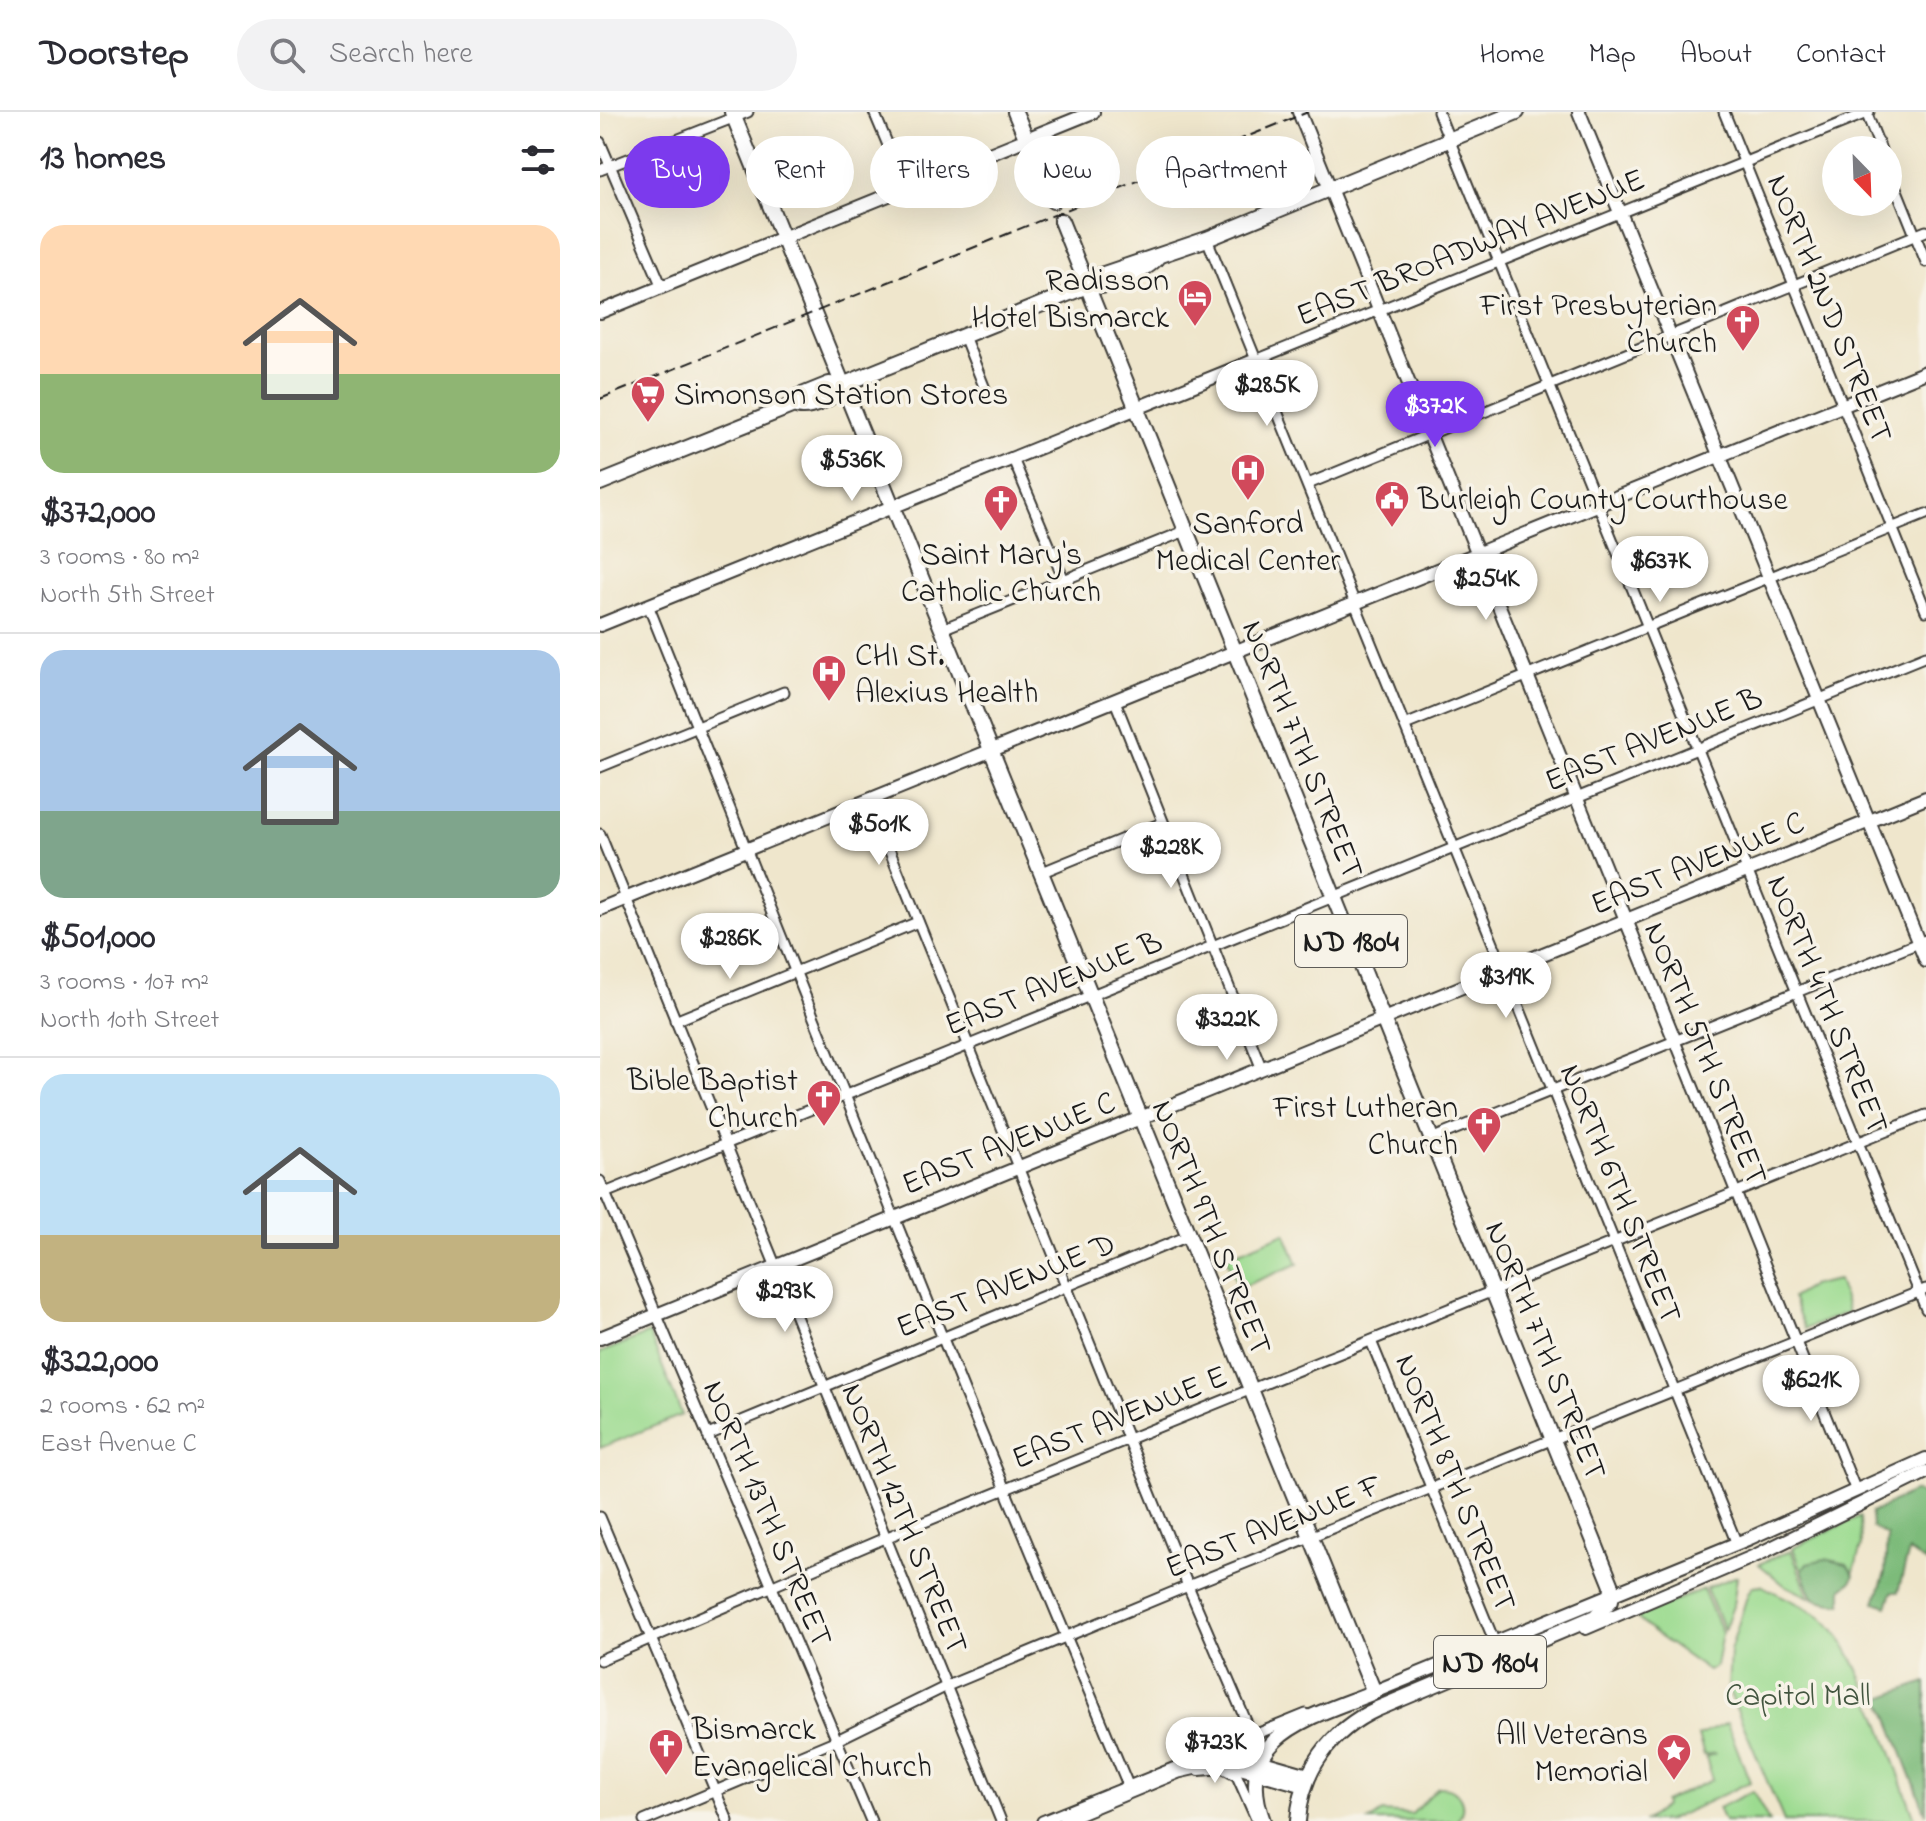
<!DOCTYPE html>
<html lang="en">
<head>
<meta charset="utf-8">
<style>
  :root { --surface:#fff; --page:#f2f2f3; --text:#2b2b33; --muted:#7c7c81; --line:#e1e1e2; --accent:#7c3aed }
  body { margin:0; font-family:"Indie Flower",sans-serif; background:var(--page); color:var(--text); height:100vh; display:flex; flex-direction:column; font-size:30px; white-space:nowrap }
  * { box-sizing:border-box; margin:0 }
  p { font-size:26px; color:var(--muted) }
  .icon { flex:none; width:44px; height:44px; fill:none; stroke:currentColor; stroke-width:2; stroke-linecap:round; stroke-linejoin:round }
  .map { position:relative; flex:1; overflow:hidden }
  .side { display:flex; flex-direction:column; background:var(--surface); width:600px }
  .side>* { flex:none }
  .top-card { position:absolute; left:24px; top:24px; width:760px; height:72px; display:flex; gap:16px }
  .needle { width:52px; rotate:157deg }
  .controls { position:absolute; left:1222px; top:24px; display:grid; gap:16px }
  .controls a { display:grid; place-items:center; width:80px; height:80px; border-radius:50%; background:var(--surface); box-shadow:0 8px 32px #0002; font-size:40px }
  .price { position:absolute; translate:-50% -68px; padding:0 18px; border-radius:28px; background:#fff; color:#222; font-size:26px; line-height:52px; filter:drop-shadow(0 2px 4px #0008) }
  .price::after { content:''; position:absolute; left:50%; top:48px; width:24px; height:18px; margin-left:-12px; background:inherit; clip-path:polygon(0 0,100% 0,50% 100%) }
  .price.current { background:var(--accent); color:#fff }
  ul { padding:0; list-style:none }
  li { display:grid; align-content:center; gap:16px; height:424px; padding:0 40px }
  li+li { border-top:2px solid var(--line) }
  li span { display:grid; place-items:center; height:248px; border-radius:24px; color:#555 }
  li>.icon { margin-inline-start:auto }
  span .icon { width:144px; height:144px; fill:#fffc; stroke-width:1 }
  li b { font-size:34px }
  h2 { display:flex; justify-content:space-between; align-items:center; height:96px; padding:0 40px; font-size:34px }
  .pill { padding:0 28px; border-radius:36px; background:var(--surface); box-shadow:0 8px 32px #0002; font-size:28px; line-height:72px }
  .pill.current { background:var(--accent); color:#fff }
  header { display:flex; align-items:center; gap:48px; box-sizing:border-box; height:112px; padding:0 40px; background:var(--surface); border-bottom:2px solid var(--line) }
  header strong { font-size:38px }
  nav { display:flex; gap:44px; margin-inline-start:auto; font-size:28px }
  .search { width:560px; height:72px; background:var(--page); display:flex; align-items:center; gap:20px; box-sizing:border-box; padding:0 28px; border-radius:44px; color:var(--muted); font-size:30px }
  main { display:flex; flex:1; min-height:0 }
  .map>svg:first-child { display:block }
  .green { fill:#9cdb90; stroke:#5c7c56; stroke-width:2 }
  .forest { fill:#7dbb7a; stroke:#4c6c4b; stroke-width:2 }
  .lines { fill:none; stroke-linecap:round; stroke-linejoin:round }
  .street-casing { stroke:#3c3a36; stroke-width:13 }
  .secondary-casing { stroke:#3c3a36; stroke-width:16 }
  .primary-casing { stroke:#3c3a36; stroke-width:18 }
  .street { stroke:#fff; stroke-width:9 }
  .secondary { stroke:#fff; stroke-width:12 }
  .primary { stroke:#fff; stroke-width:14 }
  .rail { stroke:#1c1c1c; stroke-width:2; stroke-dasharray:12 6; stroke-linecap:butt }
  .labels { text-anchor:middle; stroke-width:7; stroke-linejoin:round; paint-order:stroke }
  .shield { fill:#f7f3e8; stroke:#5e5c59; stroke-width:2 }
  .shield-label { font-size:30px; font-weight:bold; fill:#1c1c1c }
  .street-label { font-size:32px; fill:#1c1c1c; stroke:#f7f3e8 }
  .poi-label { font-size:32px; fill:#1c1c1c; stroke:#f7f3e8; text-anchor:end }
  .park-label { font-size:32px; fill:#42553f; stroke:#f7f3e8 }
</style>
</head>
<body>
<header>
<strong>Doorstep</strong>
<div class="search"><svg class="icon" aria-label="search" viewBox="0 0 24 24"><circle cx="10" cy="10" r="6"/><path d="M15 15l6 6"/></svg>Search here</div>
<nav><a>Home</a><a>Map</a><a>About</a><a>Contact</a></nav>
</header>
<main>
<section class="side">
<h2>13 homes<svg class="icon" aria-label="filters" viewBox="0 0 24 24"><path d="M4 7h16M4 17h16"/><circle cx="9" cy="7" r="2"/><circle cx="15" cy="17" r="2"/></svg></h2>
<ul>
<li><span style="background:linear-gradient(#ffd9b3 60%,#8fb573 0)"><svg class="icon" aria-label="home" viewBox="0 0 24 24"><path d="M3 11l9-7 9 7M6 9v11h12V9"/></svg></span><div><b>$372,000</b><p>3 rooms · 80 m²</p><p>North 5th Street</p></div></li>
<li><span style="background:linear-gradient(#a9c7e8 65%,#7fa58c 0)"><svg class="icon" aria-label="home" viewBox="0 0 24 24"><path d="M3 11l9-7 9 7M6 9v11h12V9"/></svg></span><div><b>$501,000</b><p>3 rooms · 107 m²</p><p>North 10th Street</p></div></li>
<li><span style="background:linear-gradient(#bfe0f5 65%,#c2b280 0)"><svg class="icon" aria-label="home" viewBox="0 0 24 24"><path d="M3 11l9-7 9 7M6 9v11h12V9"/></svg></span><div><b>$322,000</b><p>2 rooms · 62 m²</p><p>East Avenue C</p></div></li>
</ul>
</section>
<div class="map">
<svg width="1326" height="1709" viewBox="0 0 1326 1709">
  <rect width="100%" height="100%" fill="#f7f3e8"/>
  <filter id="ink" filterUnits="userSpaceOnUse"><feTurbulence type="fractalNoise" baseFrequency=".0125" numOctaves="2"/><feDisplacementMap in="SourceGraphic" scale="16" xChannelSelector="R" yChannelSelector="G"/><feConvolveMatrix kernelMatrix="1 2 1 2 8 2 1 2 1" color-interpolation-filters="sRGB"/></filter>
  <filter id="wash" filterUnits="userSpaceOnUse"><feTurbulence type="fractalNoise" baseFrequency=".006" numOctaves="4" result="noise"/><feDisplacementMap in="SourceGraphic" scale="32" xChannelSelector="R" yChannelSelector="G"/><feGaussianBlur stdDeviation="1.8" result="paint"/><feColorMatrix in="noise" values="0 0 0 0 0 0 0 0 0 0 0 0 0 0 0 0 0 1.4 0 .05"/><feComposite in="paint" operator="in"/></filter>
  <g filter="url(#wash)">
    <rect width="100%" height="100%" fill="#efe6cc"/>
    <g class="green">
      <path d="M685 1121 698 1152 639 1176 626 1145Z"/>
      <path d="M1238 1168 1248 1200 1205 1217 1192 1186 1213 1173Z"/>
      <path d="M49 1221 82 1303 0 1336V1241Z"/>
      <path d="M1260 1404 1261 1434 1251 1470 1213 1486 1193 1436Z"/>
      <path d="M1191 1438 1209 1485 1184 1473 1159 1452Z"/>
      <path d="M1137 1464 1133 1494 1124 1518 1106 1476Z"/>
      <path d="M1161 1473C1183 1486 1212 1495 1230 1513 1263 1547 1297 1661 1316 1709H1184L1128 1577 1130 1539 1148 1481 1153 1474Z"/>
      <path d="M1103 1477 1122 1521 1116 1554 1108 1559 1054 1521 1036 1505Z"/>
      <path d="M1127 1611 1150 1670 1067 1709H1045L1065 1694 1064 1690 1112 1668 1106 1645 1116 1641 1104 1643 1098 1624Z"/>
      <path d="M838 1675C859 1674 869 1692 857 1709H769L782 1700 812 1702Z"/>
      <path d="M1153 1679 1169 1709H1124L1118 1696Z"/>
    </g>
    <g class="forest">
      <path d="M1314 1379 1326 1384V1451L1309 1439 1298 1480H1292L1287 1494 1275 1490 1285 1461 1287 1424 1272 1415 1271 1401Z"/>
      <path d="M1225 1447 1247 1452 1254 1463 1251 1470 1242 1477V1492C1207 1487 1215 1492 1202 1458L1207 1451Z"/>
      <path d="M1326 1570V1702L1281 1586Z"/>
    </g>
  </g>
  <g filter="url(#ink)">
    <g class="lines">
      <defs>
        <g id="street">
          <path d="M274 0 306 76"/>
          <path d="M838 0 1326 1197"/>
          <path d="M1124 0 1326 499"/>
          <path d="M1266 0 1281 38"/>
          <path d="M0 30 62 175"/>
          <path d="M1288 56 1326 150"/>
          <path d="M0 58 148 0"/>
          <path d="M607 127 1137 1432"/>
          <path d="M364 224 387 282"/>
          <path d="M656 248 1269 0"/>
          <path d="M413 347 464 468"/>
          <path d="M708 372 1326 119"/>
          <path d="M48 493 364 1279 528 1673"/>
          <path d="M342 517 585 419"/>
          <path d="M515 589 661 955"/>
          <path d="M805 613 1326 402"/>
          <path d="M0 655 184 580"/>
          <path d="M269 688 588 1474 652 1623"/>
          <path d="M0 722 401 1709"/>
          <path d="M440 761 562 711"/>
          <path d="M75 909 318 810"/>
          <path d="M1075 929 1256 1379"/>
          <path d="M831 1027 1326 828"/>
          <path d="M0 1069 271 1709"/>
          <path d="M0 1083 1326 544"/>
          <path d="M771 1229 895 1531"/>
          <path d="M108 1323 588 1124"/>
          <path d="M0 1405 128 1709"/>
          <path d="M0 1548 285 1426 1326 1003"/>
          <path d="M624 1657 637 1664 657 1709"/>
          <path d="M44 1709 237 1628 347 1574 588 1474 1326 1177"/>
          <path d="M442 1709 706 1602"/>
          <path d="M463 1709 579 1661 601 1656"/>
        </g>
        <g id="secondary">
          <path d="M699 0 1075 929"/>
          <path d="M979 0 1326 849"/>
          <path d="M0 200 493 0"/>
          <path d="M0 513 656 248"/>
          <path d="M444 617 1326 260"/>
          <path d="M0 797 439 619"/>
          <path d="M0 1226 1326 686"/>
          <path d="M986 1516 1157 1443 1326 1360"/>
          <path d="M774 1580 1150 1426 1326 1347"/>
        </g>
        <g id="primary">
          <path d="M132 0 366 576"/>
          <path d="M415 0 453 89"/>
          <path d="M461 109 1012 1474 1011 1488 995 1505 777 1597C731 1618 701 1659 698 1709"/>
          <path d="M487 174C506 178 542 161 556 147"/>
          <path d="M194 293 197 285 229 272 242 273 487 174 495 165 607 127 917 0"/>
          <path d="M0 371 194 293C207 300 235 286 242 273"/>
          <path d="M368 581 774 1580"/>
          <path d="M594 1645H642L708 1664"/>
          <path d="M599 1656 633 1653 705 1673"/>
          <path d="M663 1709C631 1622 713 1605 774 1580"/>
        </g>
      </defs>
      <use href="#street" class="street-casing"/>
      <use href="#secondary" class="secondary-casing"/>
      <use href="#primary" class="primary-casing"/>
      <use href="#street" class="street"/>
      <use href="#secondary" class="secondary"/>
      <use href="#primary" class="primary"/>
      <path class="rail" d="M0 287 708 0"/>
    </g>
  </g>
  <defs>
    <symbol id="hotel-pin" viewBox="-11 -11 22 30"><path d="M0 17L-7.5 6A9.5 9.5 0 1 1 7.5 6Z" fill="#d1495b" stroke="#f7f3e8"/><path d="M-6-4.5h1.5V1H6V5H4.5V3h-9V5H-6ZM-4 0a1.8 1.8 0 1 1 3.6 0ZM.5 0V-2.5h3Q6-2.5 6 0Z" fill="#fff"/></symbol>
    <symbol id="church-pin" viewBox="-11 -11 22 30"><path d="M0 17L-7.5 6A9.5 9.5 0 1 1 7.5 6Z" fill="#d1495b" stroke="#f7f3e8"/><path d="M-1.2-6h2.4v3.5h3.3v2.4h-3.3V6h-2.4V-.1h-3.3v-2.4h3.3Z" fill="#fff"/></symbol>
    <symbol id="supermarket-pin" viewBox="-11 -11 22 30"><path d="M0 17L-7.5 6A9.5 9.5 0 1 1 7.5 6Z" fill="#d1495b" stroke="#f7f3e8"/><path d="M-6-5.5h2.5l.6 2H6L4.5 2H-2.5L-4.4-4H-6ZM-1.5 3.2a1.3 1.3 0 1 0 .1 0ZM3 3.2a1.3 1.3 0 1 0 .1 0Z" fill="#fff"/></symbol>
    <symbol id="hospital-pin" viewBox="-11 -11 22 30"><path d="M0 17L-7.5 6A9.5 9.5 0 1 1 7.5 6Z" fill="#d1495b" stroke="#f7f3e8"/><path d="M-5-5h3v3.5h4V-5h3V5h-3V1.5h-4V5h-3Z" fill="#fff"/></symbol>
    <symbol id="civic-pin" viewBox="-11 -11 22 30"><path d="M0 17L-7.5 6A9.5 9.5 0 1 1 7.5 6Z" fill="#d1495b" stroke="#f7f3e8"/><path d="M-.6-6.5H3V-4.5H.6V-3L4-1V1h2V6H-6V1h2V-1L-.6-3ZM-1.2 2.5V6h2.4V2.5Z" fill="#fff"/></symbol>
    <symbol id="sight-pin" viewBox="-11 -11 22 30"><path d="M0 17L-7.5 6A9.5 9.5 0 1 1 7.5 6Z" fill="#d1495b" stroke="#f7f3e8"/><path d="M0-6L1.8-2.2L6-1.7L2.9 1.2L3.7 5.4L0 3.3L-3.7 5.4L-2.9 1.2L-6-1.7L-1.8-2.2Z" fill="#fff"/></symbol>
  </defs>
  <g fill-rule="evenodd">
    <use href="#hotel-pin" x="575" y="165" width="40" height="54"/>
    <use href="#church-pin" x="1123" y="190" width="40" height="54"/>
    <use href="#supermarket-pin" x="28" y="261" width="40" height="54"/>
    <use href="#hospital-pin" x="628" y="339" width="40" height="54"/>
    <use href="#civic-pin" x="772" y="366" width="40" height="54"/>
    <use href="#church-pin" x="381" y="370" width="40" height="54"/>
    <use href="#hospital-pin" x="209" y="540" width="40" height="54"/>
    <use href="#church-pin" x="204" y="965" width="40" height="54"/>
    <use href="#church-pin" x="864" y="992" width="40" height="54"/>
    <use href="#church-pin" x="46" y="1614" width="40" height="54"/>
    <use href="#sight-pin" x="1054" y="1619" width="40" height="54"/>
  </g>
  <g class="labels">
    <g class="shield">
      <rect x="695" y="803" width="112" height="52" rx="6"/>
      <rect x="834" y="1524" width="112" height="52" rx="6"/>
    </g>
    <g class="shield-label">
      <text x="751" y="839">ND 1804</text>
      <text x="890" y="1560">ND 1804</text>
    </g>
    <g class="street-label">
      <text transform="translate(870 134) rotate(-22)" y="11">EAST BROADWAY AVENUE</text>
      <text transform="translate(1231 196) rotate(68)" y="11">NORTH 2ND STREET</text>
      <text transform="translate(1053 626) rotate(-22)" y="11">EAST AVENUE B</text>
      <text transform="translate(704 637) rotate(68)" y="11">NORTH 7TH STREET</text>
      <text transform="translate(1097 750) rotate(-22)" y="11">EAST AVENUE C</text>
      <text transform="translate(453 870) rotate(-22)" y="11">EAST AVENUE B</text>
      <text transform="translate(1229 892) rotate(68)" y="11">NORTH 4TH STREET</text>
      <text transform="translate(1107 941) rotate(68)" y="11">NORTH 5TH STREET</text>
      <text transform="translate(408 1030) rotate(-22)" y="11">EAST AVENUE C</text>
      <text transform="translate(1022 1081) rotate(68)" y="11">NORTH 6TH STREET</text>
      <text transform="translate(613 1115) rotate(68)" y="11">NORTH 9TH STREET</text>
      <text transform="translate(405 1172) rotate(-22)" y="11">EAST AVENUE D</text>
      <text transform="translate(947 1238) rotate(68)" y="11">NORTH 7TH STREET</text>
      <text transform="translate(519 1304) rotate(-22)" y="11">EAST AVENUE E</text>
      <text transform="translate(857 1370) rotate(68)" y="11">NORTH 8TH STREET</text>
      <text transform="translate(169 1401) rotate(67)" y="11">NORTH 13TH STREET</text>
      <text transform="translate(306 1406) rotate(68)" y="11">NORTH 12TH STREET</text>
      <text transform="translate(673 1413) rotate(-22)" y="11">EAST AVENUE F</text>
    </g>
    <g class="poi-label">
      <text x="569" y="178">Radisson<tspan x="569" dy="37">Hotel Bismarck</tspan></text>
      <text x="1117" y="203">First Presbyterian<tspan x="1117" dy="37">Church</tspan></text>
      <text x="74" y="292" text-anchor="start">Simonson Station Stores</text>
      <text x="818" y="397" text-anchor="start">Burleigh County Courthouse</text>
      <text x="648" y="421" text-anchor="middle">Sanford<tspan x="648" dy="37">Medical Center</tspan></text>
      <text x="401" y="452" text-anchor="middle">Saint Mary's<tspan x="401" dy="37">Catholic Church</tspan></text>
      <text x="255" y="553" text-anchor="start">CHI St.<tspan x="255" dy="37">Alexius Health</tspan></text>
      <text x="198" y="978">Bible Baptist<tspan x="198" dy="37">Church</tspan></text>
      <text x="858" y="1005">First Lutheran<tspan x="858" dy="37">Church</tspan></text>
      <text x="92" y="1627" text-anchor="start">Bismarck<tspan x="92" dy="37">Evangelical Church</tspan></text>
      <text x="1048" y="1632">All Veterans<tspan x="1048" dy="37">Memorial</tspan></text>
    </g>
    <g class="park-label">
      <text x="1198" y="1593">Capitol Mall</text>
    </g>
  </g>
</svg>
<div class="controls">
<a><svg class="needle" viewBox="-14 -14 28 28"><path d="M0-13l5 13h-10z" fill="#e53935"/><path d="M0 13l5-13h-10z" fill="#7c7c81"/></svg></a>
</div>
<b class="price" style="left:667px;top:316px">$285K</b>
<b class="price current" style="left:835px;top:337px">$372K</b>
<b class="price" style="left:252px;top:391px">$536K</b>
<b class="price" style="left:1060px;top:492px">$637K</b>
<b class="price" style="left:886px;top:510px">$254K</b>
<b class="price" style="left:279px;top:755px">$501K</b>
<b class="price" style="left:571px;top:778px">$228K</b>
<b class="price" style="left:130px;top:869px">$286K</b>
<b class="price" style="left:906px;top:908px">$319K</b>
<b class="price" style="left:627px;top:950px">$322K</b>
<b class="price" style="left:185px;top:1222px">$293K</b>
<b class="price" style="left:1211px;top:1311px">$621K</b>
<b class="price" style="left:615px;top:1673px">$723K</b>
<div class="top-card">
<a class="pill current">Buy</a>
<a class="pill">Rent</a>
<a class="pill">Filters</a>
<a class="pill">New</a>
<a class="pill">Apartment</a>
</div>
</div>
</main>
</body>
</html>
